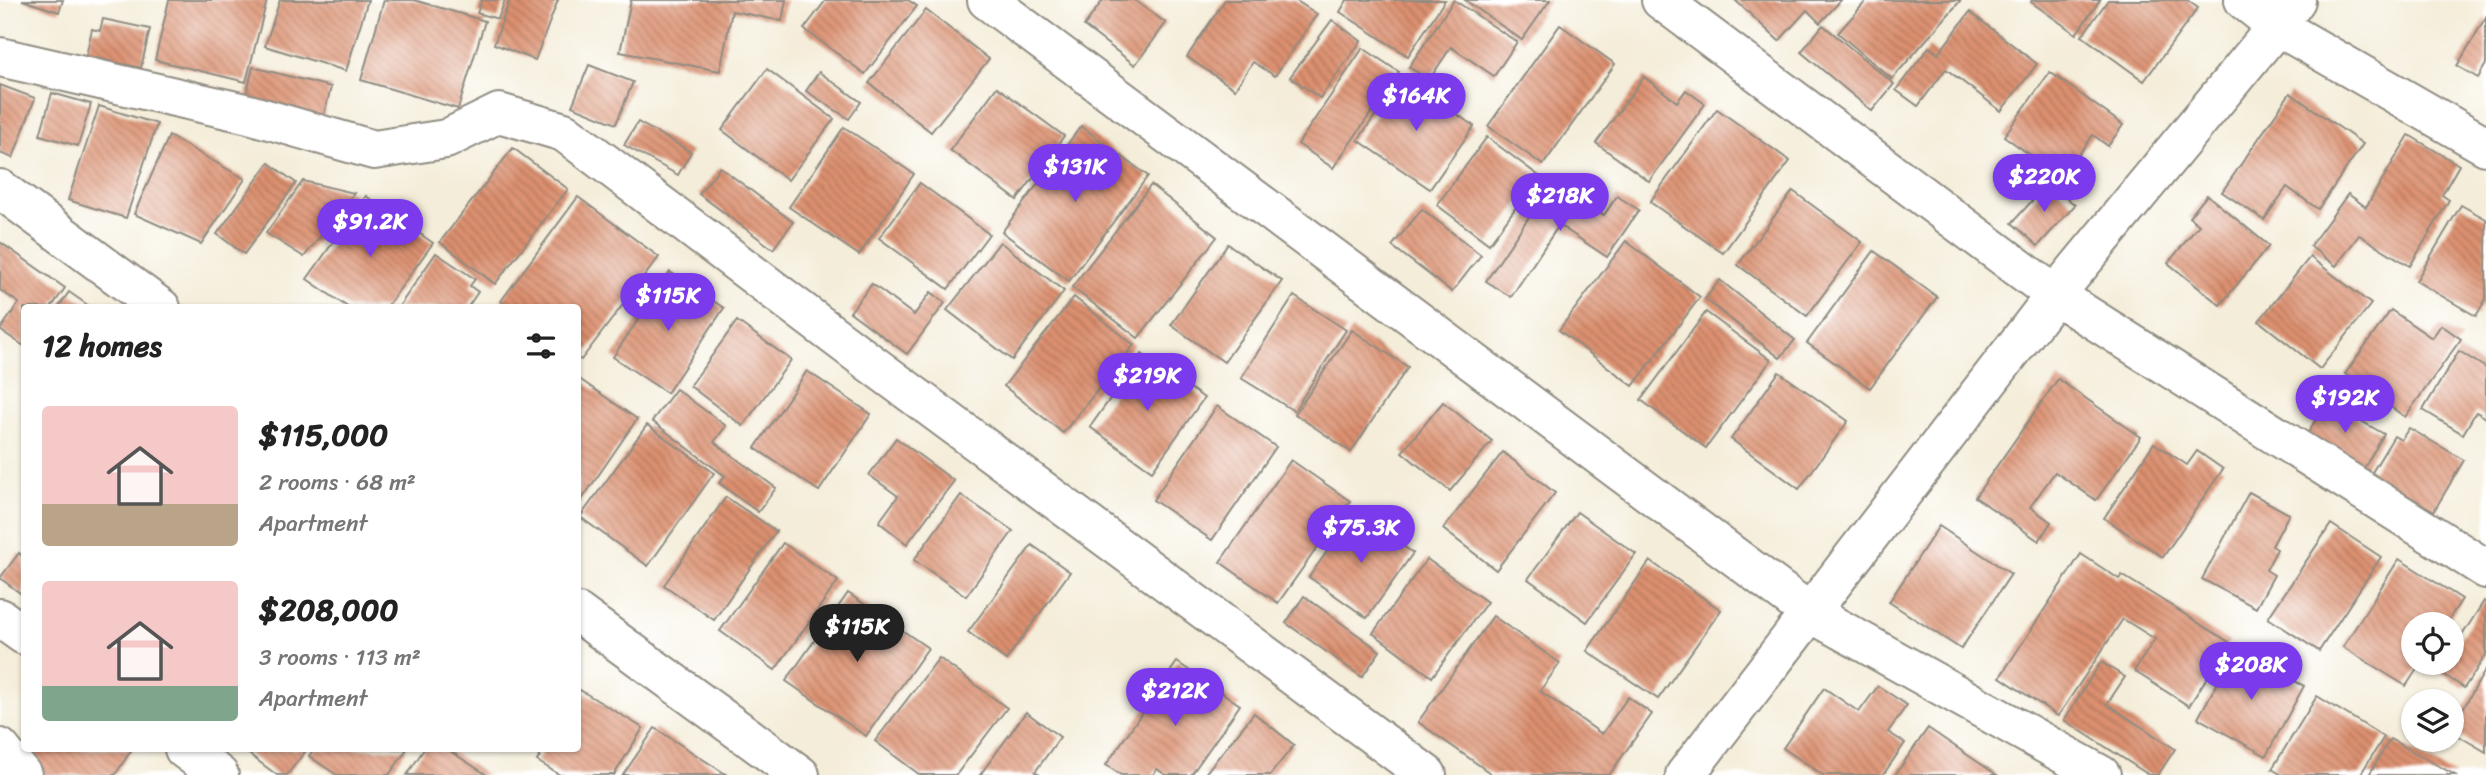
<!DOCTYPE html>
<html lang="en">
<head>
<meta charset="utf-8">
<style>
  :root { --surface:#fff; --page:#f2f2f2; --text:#222; --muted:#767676; --accent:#7c3aed }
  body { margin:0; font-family:Sriracha,sans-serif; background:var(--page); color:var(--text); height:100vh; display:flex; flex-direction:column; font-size:26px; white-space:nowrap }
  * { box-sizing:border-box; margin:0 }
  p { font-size:23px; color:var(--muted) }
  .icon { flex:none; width:38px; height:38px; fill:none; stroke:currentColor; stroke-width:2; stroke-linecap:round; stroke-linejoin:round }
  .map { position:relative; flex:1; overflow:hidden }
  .panel { position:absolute; left:21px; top:304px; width:560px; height:448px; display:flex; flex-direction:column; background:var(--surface); border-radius:7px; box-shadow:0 2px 5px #0004 }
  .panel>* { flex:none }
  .tools { position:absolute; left:2401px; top:612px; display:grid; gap:14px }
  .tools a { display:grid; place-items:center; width:63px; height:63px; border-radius:50%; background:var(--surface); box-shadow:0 2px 5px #0004; font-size:35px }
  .price { position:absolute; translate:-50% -60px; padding:0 16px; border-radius:24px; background:var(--accent); color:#fff; font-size:23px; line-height:46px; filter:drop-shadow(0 2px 4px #0008) }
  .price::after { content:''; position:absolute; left:50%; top:42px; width:21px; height:16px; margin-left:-10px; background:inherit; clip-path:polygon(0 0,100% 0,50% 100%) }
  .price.current { background:#222; color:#fff }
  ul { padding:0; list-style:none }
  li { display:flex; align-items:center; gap:21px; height:175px; padding:0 21px }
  li span { display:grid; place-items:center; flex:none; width:196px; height:140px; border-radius:7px; color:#555 }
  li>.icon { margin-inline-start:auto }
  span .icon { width:84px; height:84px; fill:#fffc; stroke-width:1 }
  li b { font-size:30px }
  h2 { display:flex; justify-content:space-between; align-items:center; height:84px; padding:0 21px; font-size:30px }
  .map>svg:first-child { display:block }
  .building { fill:url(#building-back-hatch) }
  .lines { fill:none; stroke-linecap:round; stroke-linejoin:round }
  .minor-casing { stroke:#908c82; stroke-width:42 }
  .minor { stroke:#fff; stroke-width:38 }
</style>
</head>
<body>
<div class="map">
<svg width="2486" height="775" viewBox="0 0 2486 775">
  <defs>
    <pattern id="building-back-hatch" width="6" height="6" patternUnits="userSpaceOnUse" patternTransform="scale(1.75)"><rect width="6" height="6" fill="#dc9070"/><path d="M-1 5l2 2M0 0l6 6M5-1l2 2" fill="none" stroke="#b3765c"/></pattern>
  </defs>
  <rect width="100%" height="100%" fill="#fff"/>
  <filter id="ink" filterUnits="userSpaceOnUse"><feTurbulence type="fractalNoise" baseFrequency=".0143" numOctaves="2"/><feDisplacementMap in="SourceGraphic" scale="14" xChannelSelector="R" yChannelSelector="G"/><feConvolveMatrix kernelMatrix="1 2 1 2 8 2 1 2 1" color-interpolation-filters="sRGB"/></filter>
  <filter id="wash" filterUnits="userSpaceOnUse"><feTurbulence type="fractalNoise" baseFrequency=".00686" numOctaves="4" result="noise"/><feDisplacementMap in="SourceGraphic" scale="28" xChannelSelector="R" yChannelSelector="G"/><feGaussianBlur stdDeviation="1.57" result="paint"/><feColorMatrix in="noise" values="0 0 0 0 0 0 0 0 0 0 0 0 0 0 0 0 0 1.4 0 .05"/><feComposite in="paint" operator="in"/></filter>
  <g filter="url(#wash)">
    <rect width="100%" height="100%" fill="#f4edd9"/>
    <g id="blocks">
      <g class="building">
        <path d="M22 0H63L59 12Z"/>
        <path d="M169 0H267L246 82 155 60Z"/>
        <path d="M280 0H368L346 71 265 46Z"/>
        <path d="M384 0H414L485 21 458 109 361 80Z"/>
        <path d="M482 0H505L498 19 477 13Z"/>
        <path d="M510 0H558L535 60 494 44Z"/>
        <path d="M631 0H786L782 21 732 11 720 71 620 52Z"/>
        <path d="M826 0H908L917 6 865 74 804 29Z"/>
        <path d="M1103 0H1134L1166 23 1135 65 1084 26Z"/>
        <path d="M1225 0H1295L1317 14 1275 76 1253 62 1235 89 1187 57Z"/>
        <path d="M1347 0H1445L1408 56 1340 12Z"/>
        <path d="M1454 0 1517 42 1494 76 1451 47 1429 80 1409 67Z"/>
        <path d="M1465 0H1550L1522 40Z"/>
        <path d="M1735 0H1841L1820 23 1807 10 1779 41Z"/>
        <path d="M1867 0H1961L1892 79 1838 33Z"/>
        <path d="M2032 0H2100L2076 34 2031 2Z"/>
        <path d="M2108 0H2187L2198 8 2144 81 2082 36Z"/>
        <path d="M926 10 989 59 931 132 869 83Z"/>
        <path d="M1970 12 2037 64 2001 111 1946 69 1918 106 1896 90 1929 47 1938 54Z"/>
        <path d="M2486 17V64L2478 78 2457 66Z"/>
        <path d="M103 19 150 29 141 68 86 56 92 29 100 31Z"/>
        <path d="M1332 20 1361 41 1320 98 1290 77Z"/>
        <path d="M1560 25 1615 64 1543 165 1488 126Z"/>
        <path d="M1823 25 1894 84 1872 111 1801 52Z"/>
        <path d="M1363 48 1399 72 1333 168 1298 144Z"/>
        <path d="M589 65 633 82 616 124 572 106Z"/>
        <path d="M253 67 331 87 322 123 244 104Z"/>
        <path d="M767 69 834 119 788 180 722 130Z"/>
        <path d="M819 72 861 102 849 119 806 91Z"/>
        <path d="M2050 72 2123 125 2108 146 2093 135 2062 178 2004 136Z"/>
        <path d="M1402 77 1474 126 1430 189 1358 140Z"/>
        <path d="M1644 77 1677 102 1686 90 1705 104 1649 181 1596 143Z"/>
        <path d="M0 85 35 98 13 158 0 153Z"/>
        <path d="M997 87 1064 136 1017 200 950 150Z"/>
        <path d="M52 93 91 104 78 146 40 135Z"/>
        <path d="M2290 93 2363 144 2318 209 2287 187 2264 220 2222 192Z"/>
        <path d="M99 106 157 124 126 218 68 200Z"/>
        <path d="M1717 109 1790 161 1723 253 1650 202Z"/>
        <path d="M638 122 691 152 678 175 624 145Z"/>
        <path d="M1081 126 1148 176 1069 281 1002 232Z"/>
        <path d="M844 127 914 174 859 255 789 207Z"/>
        <path d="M2409 135 2459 165 2442 195 2449 200 2410 266 2359 235 2336 266 2310 246 2348 194 2366 207Z"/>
        <path d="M169 136 245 179 201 244 134 214Z"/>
        <path d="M1487 137 1539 176 1489 244 1437 205Z"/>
        <path d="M513 148 568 189 495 284 440 242Z"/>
        <path d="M269 163 296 183 244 254 217 234Z"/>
        <path d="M720 167 793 222 773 249 699 194Z"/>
        <path d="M303 181 354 193 304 257 266 233Z"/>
        <path d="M1553 181 1604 215 1617 196 1639 210 1607 257 1559 225 1511 297 1486 281Z"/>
        <path d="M2049 182 2075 205 2038 246 2012 223Z"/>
        <path d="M920 183 989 234 948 289 879 238Z"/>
        <path d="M1151 185 1217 237 1138 338 1072 287Z"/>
        <path d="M1793 191 1862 242 1807 316 1738 265Z"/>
        <path d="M2207 195 2269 246 2220 305 2168 263 2199 225 2189 217Z"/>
        <path d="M366 196 433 243 386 308H349L307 279Z"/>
        <path d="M578 197 659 257 581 360 578 358V308H511L501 301Z"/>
        <path d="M2461 205 2486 219V299L2476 316 2416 281Z"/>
        <path d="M1422 209 1481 255 1452 292 1392 246Z"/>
        <path d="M1626 241 1700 297 1633 386 1559 330Z"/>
        <path d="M0 242 65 288 51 308H24V346L0 330 19 303 0 290Z"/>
        <path d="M1000 242 1064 291 1012 360 947 310Z"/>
        <path d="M1228 244 1282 281 1224 362 1171 325Z"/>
        <path d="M1874 251 1937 297 1870 388 1807 343Z"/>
        <path d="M436 253 475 279 470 286 478 292 467 308H398Z"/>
        <path d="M2310 257 2371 304 2320 369 2259 321Z"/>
        <path d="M670 272 724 308 667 393 613 357Z"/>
        <path d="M1720 280 1795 340 1780 358 1705 299Z"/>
        <path d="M872 284 914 315 931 292 945 303 907 354 850 312Z"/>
        <path d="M69 292 92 308H58Z"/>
        <path d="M1294 296 1346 330 1294 411 1241 378Z"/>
        <path d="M1074 297 1134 345 1063 433 1004 386Z"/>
        <path d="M2391 310 2432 338 2441 325 2461 339 2405 417 2345 374Z"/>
        <path d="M1706 312 1771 360 1706 448 1641 400Z"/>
        <path d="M737 321 791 360 743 426 690 386Z"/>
        <path d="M1352 330 1408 367 1351 452 1295 414Z"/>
        <path d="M2459 351 2486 368V418L2476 412 2463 434 2423 410Z"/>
        <path d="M1142 354 1204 398 1152 471 1090 427Z"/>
        <path d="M807 371 871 414 819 491 755 448Z"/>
        <path d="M1779 372 1848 421 1799 489 1731 439Z"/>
        <path d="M578 378 637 419 578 505Z"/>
        <path d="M2058 379 2141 437 2096 500 2055 472 2030 507 2051 522 2039 541 1975 497Z"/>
        <path d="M676 389 726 426 714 442 776 488 758 512 719 483 725 476 652 421Z"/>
        <path d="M2326 401 2384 434 2363 470 2306 437Z"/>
        <path d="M1443 402 1492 441 1450 491 1402 452Z"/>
        <path d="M1217 406 1276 447 1212 540 1153 500Z"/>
        <path d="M647 425 714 473 648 566 580 517Z"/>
        <path d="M2409 428 2464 460 2434 511 2371 474 2394 436 2401 440Z"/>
        <path d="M896 438 954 481 907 544 879 522 898 496 869 475Z"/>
        <path d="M2154 443 2187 465 2197 451 2223 469 2163 557 2104 518Z"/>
        <path d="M1503 452 1555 493 1496 570 1443 529Z"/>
        <path d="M1291 460 1350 501 1278 603 1220 562Z"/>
        <path d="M2249 492 2289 514 2272 546 2277 549 2266 570 2274 575 2256 608 2202 579Z"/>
        <path d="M961 495 1013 531 966 596 914 560Z"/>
        <path d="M726 497 776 531 714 620 664 585Z"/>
        <path d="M1355 512 1413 553 1367 618 1309 577Z"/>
        <path d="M1577 512 1636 554 1587 622 1528 579Z"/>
        <path d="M2331 524 2381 557 2319 651 2268 618Z"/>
        <path d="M1939 526 2011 574 1961 649 1889 602Z"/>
        <path d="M783 543 838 581 775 670 720 631Z"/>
        <path d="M1032 545 1070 572 1006 660 968 632Z"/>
        <path d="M19 553 24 558V596L0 578Z"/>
        <path d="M2081 554 2119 579 2122 575 2229 642 2189 706 2134 671 2155 639 2123 619 2058 716 2000 677Z"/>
        <path d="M1427 559 1487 602 1432 677 1373 633Z"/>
        <path d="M2399 559 2462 599 2445 625H2413V663H2421L2406 686 2343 647Z"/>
        <path d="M1650 561 1721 610 1658 699 1587 651Z"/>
        <path d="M848 593 928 648 866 736 786 681Z"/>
        <path d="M1304 596 1380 651 1362 677 1286 623Z"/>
        <path d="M2484 601 2486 603V655L2464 688 2439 671 2444 663H2452V651Z"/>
        <path d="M1493 616 1560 663 1540 691 1602 734 1628 697 1652 714 1609 775H1493L1418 722Z"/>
        <path d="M2236 649 2304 686 2266 756 2198 718Z"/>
        <path d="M939 658 1007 708 956 775H920L875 741Z"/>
        <path d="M1177 662 1240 705 1191 775H1166L1157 769 1153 775H1121L1106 765Z"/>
        <path d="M2101 662 2125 677 2107 704 2175 749 2158 775H2149L2064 720Z"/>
        <path d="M2486 669V752L2452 732V728Z"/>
        <path d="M1878 686 1907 705 1888 732 1905 743 1883 775H1823L1783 748 1824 688 1859 712Z"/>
        <path d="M580 690 643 728 614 775H560L537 761 544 749H578V694Z"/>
        <path d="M2317 696 2384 737 2360 775H2282L2272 769Z"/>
        <path d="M1026 712 1060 737 1035 772 1040 775H980Z"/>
        <path d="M1254 713 1294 745 1270 775H1204Z"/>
        <path d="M655 728 727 775H623Z"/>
        <path d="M1928 728 1997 775H1895Z"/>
        <path d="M2390 739 2455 775H2369Z"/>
        <path d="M27 749H132L115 775H42L20 760Z"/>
        <path d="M242 749H307L287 775H277Z"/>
        <path d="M314 749H407L389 775H337L309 756Z"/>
        <path d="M424 749H447L487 775H407Z"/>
      </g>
    </g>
  </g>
  <g filter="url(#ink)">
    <use href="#blocks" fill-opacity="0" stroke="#908c82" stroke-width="2"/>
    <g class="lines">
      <defs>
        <g id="minor">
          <path d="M987 0 1809 612 2101 775"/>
          <path d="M1661 0 2055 295 2486 569"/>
          <path d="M2244 0 2277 26 2486 146"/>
          <path d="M0 57 249 114 374 150 446 139 499 113 564 132 865 359 1427 775"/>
          <path d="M0 189 161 308"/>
          <path d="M578 613 800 775"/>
          <path d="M0 618 24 635"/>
          <path d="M0 748 22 775"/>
          <path d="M184 749 219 775"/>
          <path d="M1685 775 2055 295 2277 26 2296 0"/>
        </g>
      </defs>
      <use href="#minor" class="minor-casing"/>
      <use href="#minor" class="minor"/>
    </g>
  </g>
</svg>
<div class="tools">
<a><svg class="icon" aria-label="locate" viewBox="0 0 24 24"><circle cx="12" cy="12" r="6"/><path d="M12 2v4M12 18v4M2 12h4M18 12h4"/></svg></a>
<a><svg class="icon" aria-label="layers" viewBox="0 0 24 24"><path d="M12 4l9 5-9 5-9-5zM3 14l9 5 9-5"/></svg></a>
</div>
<b class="price" style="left:1416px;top:133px">$164K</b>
<b class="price" style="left:1075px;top:204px">$131K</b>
<b class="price" style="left:2044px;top:214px">$220K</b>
<b class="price" style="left:1560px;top:233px">$218K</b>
<b class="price" style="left:370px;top:259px">$91.2K</b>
<b class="price" style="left:668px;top:333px">$115K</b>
<b class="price" style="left:1147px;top:413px">$219K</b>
<b class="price" style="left:2345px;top:435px">$192K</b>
<b class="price" style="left:1361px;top:565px">$75.3K</b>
<b class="price current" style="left:857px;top:664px">$115K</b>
<b class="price" style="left:2251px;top:702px">$208K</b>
<b class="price" style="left:1175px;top:728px">$212K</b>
<section class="panel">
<h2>12 homes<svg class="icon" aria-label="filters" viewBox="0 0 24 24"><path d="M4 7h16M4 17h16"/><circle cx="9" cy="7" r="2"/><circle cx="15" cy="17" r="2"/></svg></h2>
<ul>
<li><span style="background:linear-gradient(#f6c9c9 70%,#b9a48a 0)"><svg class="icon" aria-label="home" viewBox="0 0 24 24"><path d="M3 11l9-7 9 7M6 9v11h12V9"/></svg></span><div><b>$115,000</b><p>2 rooms · 68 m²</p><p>Apartment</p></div></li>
<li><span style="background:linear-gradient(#f6c9c9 75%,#7fa58c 0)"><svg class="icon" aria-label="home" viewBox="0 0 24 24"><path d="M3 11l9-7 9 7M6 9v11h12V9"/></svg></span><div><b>$208,000</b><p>3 rooms · 113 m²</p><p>Apartment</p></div></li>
</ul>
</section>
</div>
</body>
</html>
